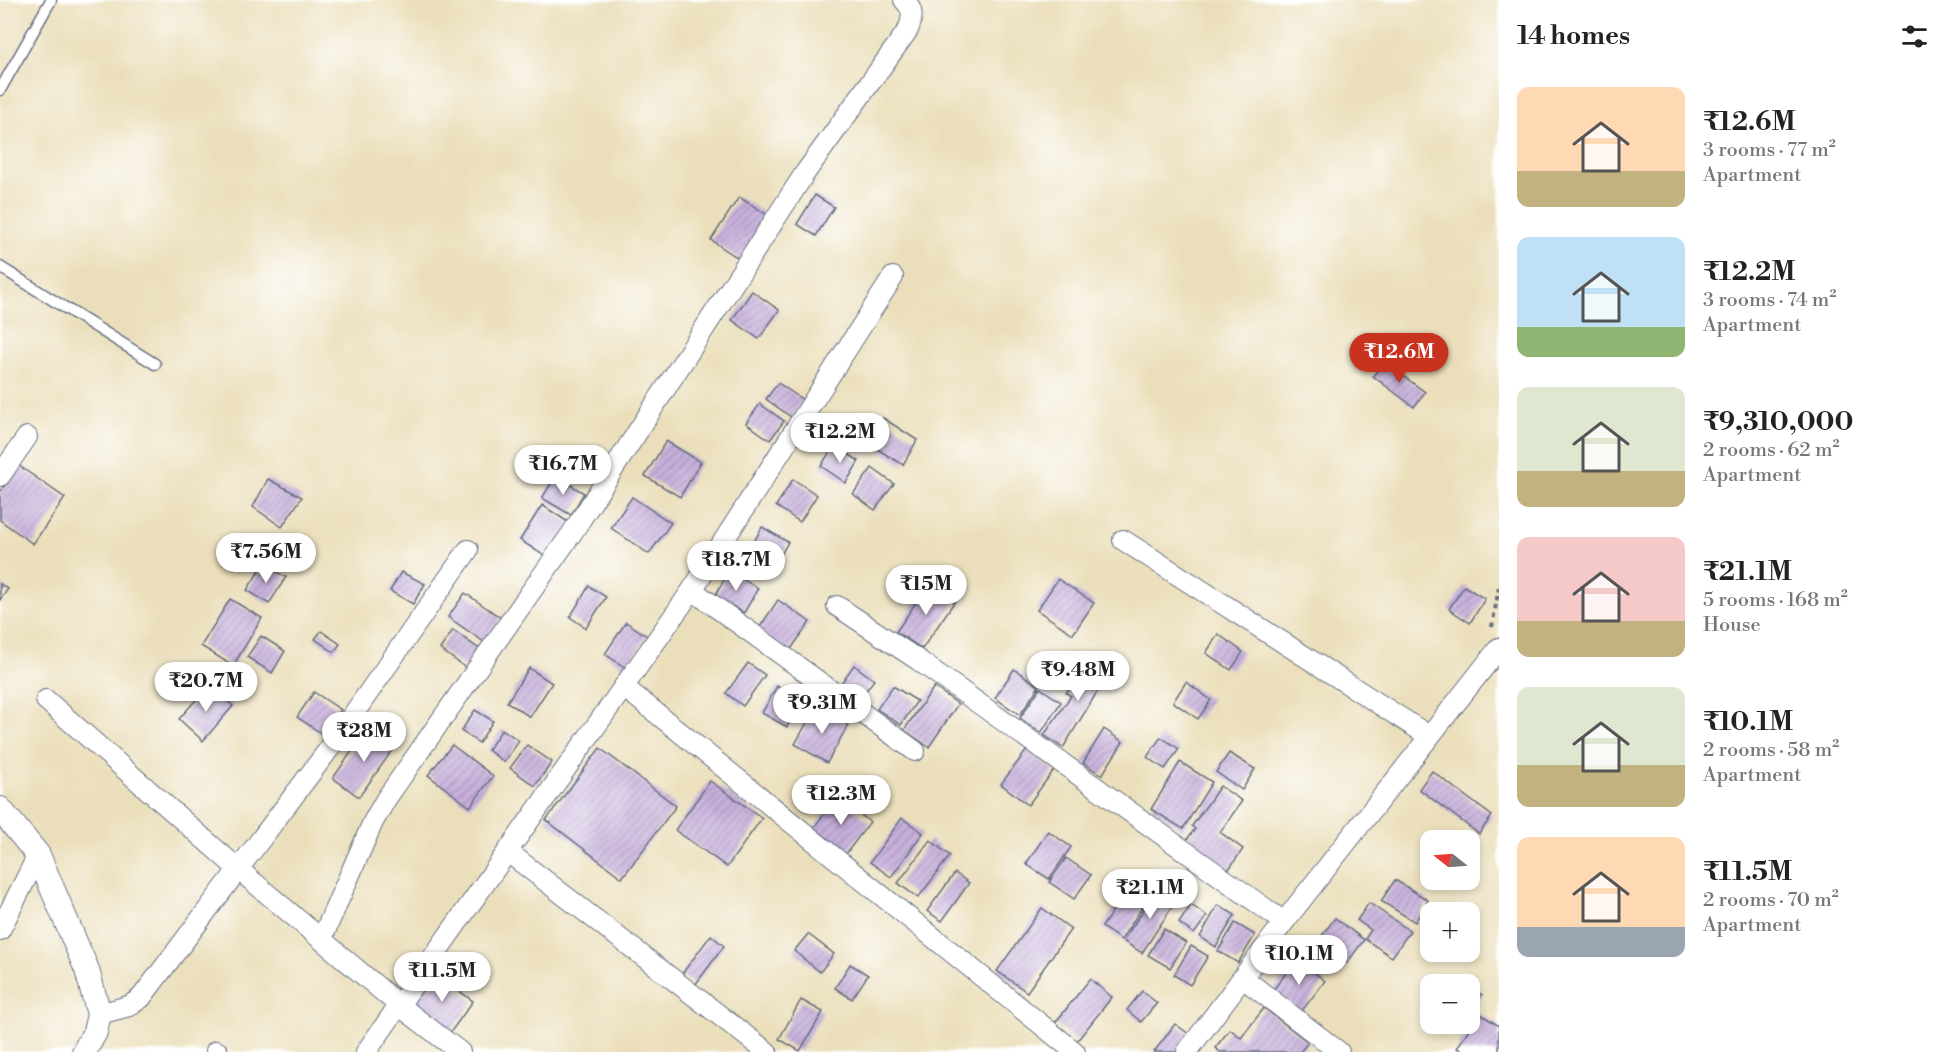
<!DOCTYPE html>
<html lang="en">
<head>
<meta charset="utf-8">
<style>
  :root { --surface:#fff; --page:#f2f2f2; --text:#222; --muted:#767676; --accent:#c8321e }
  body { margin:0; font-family:"Libre Bodoni",serif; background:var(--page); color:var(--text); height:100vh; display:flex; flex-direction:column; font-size:22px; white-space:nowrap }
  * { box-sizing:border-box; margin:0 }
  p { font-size:20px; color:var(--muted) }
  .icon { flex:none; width:33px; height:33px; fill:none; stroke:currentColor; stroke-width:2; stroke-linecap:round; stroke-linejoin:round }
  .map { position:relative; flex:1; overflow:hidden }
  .panel { display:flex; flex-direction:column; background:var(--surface); width:450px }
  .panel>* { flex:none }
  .needle { width:39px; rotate:287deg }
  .buttons { position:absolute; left:1420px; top:830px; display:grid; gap:12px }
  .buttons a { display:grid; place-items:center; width:60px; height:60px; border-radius:12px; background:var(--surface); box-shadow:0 3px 9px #0003; font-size:30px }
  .price { position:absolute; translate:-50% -51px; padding:0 14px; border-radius:21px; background:#fff; color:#222; font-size:20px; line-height:39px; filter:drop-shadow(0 2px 3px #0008) }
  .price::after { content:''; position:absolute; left:50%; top:36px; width:18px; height:14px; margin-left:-9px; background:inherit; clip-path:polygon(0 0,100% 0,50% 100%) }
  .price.active { background:var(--accent); color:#fff }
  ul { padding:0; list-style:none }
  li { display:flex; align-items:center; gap:18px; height:150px; padding:0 18px }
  li span { display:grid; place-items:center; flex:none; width:168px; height:120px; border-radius:12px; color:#555 }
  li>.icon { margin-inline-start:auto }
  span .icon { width:72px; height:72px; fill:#fffc; stroke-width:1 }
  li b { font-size:26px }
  h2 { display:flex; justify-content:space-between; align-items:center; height:72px; padding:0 18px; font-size:26px }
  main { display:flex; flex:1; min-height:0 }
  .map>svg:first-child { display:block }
  .building { fill:url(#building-hatch) }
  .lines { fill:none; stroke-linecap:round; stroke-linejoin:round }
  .service-casing { stroke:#646d7f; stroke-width:13 }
  .minor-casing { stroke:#646d7f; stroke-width:22 }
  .tertiary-casing { stroke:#646d7f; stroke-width:26 }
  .path { stroke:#646d7f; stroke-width:4; stroke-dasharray:4.5 4.5; stroke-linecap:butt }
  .service { stroke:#fff; stroke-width:10 }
  .minor { stroke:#fff; stroke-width:20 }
  .tertiary { stroke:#fff; stroke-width:24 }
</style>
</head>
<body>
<main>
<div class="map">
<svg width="1499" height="1052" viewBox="0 0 1499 1052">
  <defs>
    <pattern id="building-hatch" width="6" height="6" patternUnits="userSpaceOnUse" patternTransform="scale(1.5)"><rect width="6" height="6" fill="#c8b1dc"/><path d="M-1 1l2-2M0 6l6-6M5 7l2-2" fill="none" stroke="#a290b6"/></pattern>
  </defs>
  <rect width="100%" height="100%" fill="#fff"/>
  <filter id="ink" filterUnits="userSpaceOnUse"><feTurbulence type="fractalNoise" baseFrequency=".0167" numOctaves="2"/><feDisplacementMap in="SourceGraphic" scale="12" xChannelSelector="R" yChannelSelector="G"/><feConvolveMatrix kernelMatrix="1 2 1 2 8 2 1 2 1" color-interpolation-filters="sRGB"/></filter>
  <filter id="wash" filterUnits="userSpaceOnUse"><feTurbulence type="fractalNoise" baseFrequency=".008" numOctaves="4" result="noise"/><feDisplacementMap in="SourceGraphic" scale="24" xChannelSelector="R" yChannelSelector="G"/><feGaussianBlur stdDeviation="1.35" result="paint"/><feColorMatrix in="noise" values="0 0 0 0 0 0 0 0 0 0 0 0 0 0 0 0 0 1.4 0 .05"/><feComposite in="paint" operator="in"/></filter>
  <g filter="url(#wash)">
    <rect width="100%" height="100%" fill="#ebdfbb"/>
    <g id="blocks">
      <g class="building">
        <path d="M815 195 834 207 816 236 797 224Z"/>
        <path d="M739 197 769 216 741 260 711 240Z"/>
        <path d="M752 291 779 310 759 339 732 320Z"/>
        <path d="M1384 362 1425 392 1414 407 1373 376Z"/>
        <path d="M778 383 803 400 791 417 766 399Z"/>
        <path d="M760 404 784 421 770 440 746 423Z"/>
        <path d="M883 418 917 440 903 465 869 444Z"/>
        <path d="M666 441 701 462 680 497 645 476Z"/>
        <path d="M834 445 859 461 846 483 821 466Z"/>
        <path d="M18 465 65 498 33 544 0 520V492Z"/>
        <path d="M872 468 894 484 875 510 853 494Z"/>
        <path d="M556 476 584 493 571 515 542 498Z"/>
        <path d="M268 479 302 497 282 527 253 507Z"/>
        <path d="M793 479 817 495 800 522 776 506Z"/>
        <path d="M632 497 671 523 649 554 611 528Z"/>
        <path d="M542 505 571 524 549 559 520 540Z"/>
        <path d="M762 527 788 542 775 565 749 551Z"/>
        <path d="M263 565 286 577 269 604 247 590Z"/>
        <path d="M729 571 758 588 744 613 715 596Z"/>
        <path d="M401 572 425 584 413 604 390 591Z"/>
        <path d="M1058 579 1094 603 1073 634 1037 610Z"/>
        <path d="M929 583 955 601 922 649 896 632Z"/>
        <path d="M0 584 8 589 0 600Z"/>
        <path d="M589 586 606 597 586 628 570 617Z"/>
        <path d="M1464 586 1485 599 1470 623 1449 609Z"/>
        <path d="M465 593 501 618 484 642 448 617Z"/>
        <path d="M230 599 262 618 233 666 201 646Z"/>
        <path d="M778 600 810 622 789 652 758 630Z"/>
        <path d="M626 622 647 636 626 668 605 654Z"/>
        <path d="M453 630 479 649 466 668 440 649Z"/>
        <path d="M321 631 340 644 334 652 315 639Z"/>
        <path d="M1218 634 1243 652 1231 670 1206 653Z"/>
        <path d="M261 636 285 651 272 673 247 657Z"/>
        <path d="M1090 657 1110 671 1063 748 1044 735 1071 696 1066 693Z"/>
        <path d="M748 663 765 675 743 706 726 693Z"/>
        <path d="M854 665 874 680 859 700 839 686Z"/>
        <path d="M529 668 552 683 530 717 507 702Z"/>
        <path d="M1014 669 1039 686 1020 715 995 698Z"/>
        <path d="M1186 682 1211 700 1198 719 1173 702Z"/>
        <path d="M209 685 233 706 203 741 179 719Z"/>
        <path d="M777 686 802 701 787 727 762 713Z"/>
        <path d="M893 686 917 701 901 725 877 709Z"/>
        <path d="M934 687 958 704 929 747 904 730Z"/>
        <path d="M1040 688 1061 702 1041 733 1020 718Z"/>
        <path d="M314 692 341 710 324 735 297 717Z"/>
        <path d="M816 707 848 725 827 763 795 744Z"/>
        <path d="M475 710 493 721 479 743 461 731Z"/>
        <path d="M368 729 394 748 359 797 333 778Z"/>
        <path d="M502 729 519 741 504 762 488 750Z"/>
        <path d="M1104 729 1123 742 1102 775 1083 763Z"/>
        <path d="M1161 737 1179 749 1165 769 1147 757Z"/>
        <path d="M452 745 493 776 470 807 428 775Z"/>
        <path d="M527 745 552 762 535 786 510 768Z"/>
        <path d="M600 748 676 806 622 878 546 820Z"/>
        <path d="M1027 750 1054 770 1028 805 1001 784Z"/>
        <path d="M1229 753 1255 769 1242 790 1216 772Z"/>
        <path d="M1180 762 1212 782 1183 829 1151 809Z"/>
        <path d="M1432 771 1492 816 1479 834 1419 789Z"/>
        <path d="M710 781 762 818 727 867 675 830Z"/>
        <path d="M1220 786 1242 801 1220 832 1243 849 1227 872 1185 842 1195 829 1192 826Z"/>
        <path d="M837 797 870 822 845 855 812 830Z"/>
        <path d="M902 818 923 833 891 877 870 862Z"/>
        <path d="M1048 831 1071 847 1049 879 1026 864Z"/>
        <path d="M930 840 950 856 918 898 898 883Z"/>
        <path d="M1066 858 1091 875 1074 899 1049 882Z"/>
        <path d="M1138 872 1157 885 1121 940 1102 927Z"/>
        <path d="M955 873 969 883 942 921 927 911Z"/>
        <path d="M1395 880 1428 900 1415 922 1381 901Z"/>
        <path d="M1159 886 1178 898 1142 953 1123 941Z"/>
        <path d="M1369 903 1410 931 1392 957 1365 939 1371 930 1357 920Z"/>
        <path d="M1191 905 1207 916 1194 934 1179 923Z"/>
        <path d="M1218 905 1235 915 1216 947 1200 937Z"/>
        <path d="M1042 908 1071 929 1027 992 997 971Z"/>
        <path d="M1335 918 1364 940 1347 963 1318 941Z"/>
        <path d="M1235 923 1255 935 1238 963 1218 951Z"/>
        <path d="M1164 929 1186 943 1170 968 1148 955Z"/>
        <path d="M808 934 834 954 820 972 794 951Z"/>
        <path d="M711 935 724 946 695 985 681 975Z"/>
        <path d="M1191 946 1208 956 1190 985 1174 975Z"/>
        <path d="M1297 959 1325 981 1301 1012 1273 990Z"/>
        <path d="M850 964 868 975 852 999 835 988Z"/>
        <path d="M434 973 473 1001 450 1033 411 1006Z"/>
        <path d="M1090 979 1112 997 1077 1041 1055 1023Z"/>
        <path d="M1470 986 1482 995 1470 1011Z"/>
        <path d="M1142 991 1157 1003 1141 1022 1127 1010Z"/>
        <path d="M801 1000 823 1012 800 1051 779 1039Z"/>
        <path d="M1264 1008 1308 1042 1300 1052H1220L1215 1048 1230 1029 1241 1038Z"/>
        <path d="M1479 1013 1499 1026V1052H1464L1457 1048Z"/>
        <path d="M1175 1024 1193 1037 1182 1052H1154Z"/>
      </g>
    </g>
  </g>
  <g filter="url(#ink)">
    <use href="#blocks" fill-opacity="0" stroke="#646d7f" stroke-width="1.5"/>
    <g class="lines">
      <defs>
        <g id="service">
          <path d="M0 90 51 0"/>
          <path d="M0 267 155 364"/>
        </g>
        <g id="minor">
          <path d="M0 476 27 437"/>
          <path d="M1123 540 1429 736"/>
          <path d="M692 590 915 751"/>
          <path d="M837 606 918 660 1284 922"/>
          <path d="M624 687 1075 1052"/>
          <path d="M46 700 238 869 400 1006 460 1052"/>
          <path d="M508 852 767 1052"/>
          <path d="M0 930 38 855"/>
          <path d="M322 938 373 822 386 799 572 533 805 173 908 30C913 18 914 9 904 0"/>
          <path d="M1243 978 1339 1052"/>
          <path d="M99 1014 129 1006 141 998 329 749 468 550"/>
          <path d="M216 1051 218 1052"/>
          <path d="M366 1052 692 590 893 277"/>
          <path d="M1187 1052 1284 922 1499 648"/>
        </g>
        <path id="tertiary" d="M0 809 38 855 87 970 99 1014 95 1032 84 1052"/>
      </defs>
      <use href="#service" class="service-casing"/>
      <use href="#minor" class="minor-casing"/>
      <use href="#tertiary" class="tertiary-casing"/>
      <path class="path" d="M1492 627 1499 587"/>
      <use href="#service" class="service"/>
      <use href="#minor" class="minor"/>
      <use href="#tertiary" class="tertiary"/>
    </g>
  </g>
</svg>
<div class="buttons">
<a><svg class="needle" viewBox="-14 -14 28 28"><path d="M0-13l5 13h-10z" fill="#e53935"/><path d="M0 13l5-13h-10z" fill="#767676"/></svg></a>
<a>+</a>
<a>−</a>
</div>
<b class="price active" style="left:1399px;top:384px">₹12.6M</b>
<b class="price" style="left:840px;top:464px">₹12.2M</b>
<b class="price" style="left:563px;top:496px">₹16.7M</b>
<b class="price" style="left:266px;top:584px">₹7.56M</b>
<b class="price" style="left:736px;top:592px">₹18.7M</b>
<b class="price" style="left:926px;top:616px">₹15M</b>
<b class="price" style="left:1078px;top:702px">₹9.48M</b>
<b class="price" style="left:206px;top:713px">₹20.7M</b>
<b class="price" style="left:822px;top:735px">₹9.31M</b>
<b class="price" style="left:364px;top:763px">₹28M</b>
<b class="price" style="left:841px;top:826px">₹12.3M</b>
<b class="price" style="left:1150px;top:920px">₹21.1M</b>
<b class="price" style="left:1299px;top:986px">₹10.1M</b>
<b class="price" style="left:442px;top:1003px">₹11.5M</b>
</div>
<section class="panel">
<h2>14 homes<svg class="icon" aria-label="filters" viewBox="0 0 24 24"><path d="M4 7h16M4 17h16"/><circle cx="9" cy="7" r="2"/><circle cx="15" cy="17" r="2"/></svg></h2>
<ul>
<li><span style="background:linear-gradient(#ffd9b3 70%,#c2b280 0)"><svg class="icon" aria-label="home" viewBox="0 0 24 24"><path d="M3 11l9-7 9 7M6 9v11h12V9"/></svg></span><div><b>₹12.6M</b><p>3 rooms · 77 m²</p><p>Apartment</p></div></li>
<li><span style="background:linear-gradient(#bfe0f5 75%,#8fb573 0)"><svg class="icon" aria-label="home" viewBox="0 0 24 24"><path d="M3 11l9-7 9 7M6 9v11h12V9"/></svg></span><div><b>₹12.2M</b><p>3 rooms · 74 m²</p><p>Apartment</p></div></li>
<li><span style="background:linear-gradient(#dfe7d0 70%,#c2b280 0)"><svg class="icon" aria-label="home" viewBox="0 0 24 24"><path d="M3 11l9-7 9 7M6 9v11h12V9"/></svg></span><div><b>₹9,310,000</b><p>2 rooms · 62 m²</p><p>Apartment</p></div></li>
<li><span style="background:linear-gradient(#f6c9c9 70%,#c2b280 0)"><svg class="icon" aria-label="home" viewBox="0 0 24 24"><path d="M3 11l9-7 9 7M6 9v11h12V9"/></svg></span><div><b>₹21.1M</b><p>5 rooms · 168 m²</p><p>House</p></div></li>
<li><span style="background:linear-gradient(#dfe7d0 65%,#c2b280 0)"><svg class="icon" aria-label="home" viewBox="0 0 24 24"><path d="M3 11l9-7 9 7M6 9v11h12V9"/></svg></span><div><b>₹10.1M</b><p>2 rooms · 58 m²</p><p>Apartment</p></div></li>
<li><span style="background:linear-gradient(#ffd9b3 75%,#9aa5b1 0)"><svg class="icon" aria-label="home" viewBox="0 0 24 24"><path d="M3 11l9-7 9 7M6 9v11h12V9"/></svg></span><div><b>₹11.5M</b><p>2 rooms · 70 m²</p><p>Apartment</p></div></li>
</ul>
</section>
</main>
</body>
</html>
